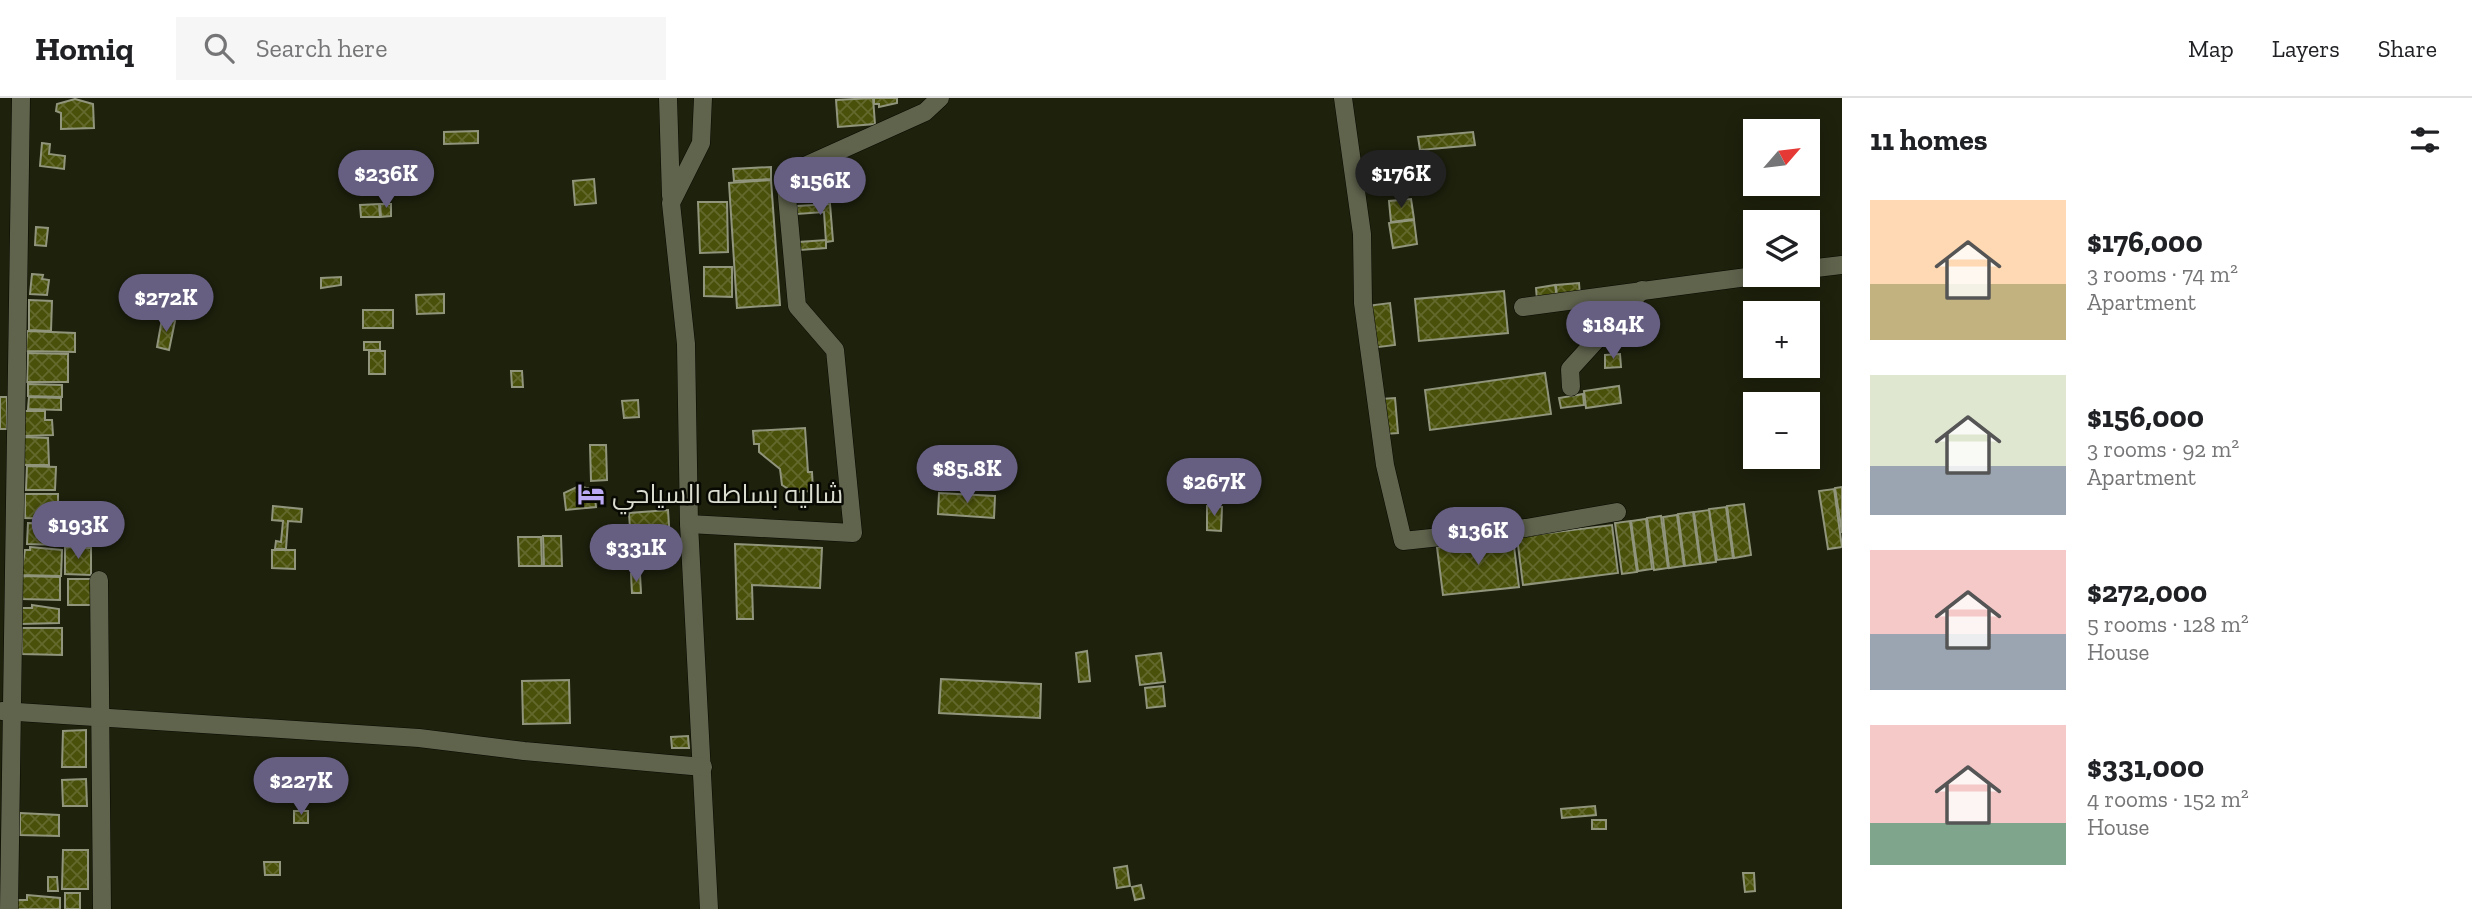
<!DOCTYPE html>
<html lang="en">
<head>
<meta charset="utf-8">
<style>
  :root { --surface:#fff; --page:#f6f6f6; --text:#202124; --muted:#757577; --line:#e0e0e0; --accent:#665f82 }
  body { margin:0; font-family:"Zilla Slab",Cairo,serif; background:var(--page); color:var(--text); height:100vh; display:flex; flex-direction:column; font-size:26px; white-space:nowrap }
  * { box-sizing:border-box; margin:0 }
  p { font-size:23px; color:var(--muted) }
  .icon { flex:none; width:38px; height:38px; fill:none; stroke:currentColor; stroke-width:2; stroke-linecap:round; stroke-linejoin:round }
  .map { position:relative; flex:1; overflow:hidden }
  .drawer { display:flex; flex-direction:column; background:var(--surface); width:630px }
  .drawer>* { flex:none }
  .needle { width:46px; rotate:62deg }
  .controls { position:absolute; left:1743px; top:21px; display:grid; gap:14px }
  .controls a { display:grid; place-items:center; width:77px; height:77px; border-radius:0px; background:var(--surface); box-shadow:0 4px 18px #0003; font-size:35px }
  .price { position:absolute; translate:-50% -60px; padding:0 16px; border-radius:24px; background:var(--accent); color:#fff; font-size:23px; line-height:46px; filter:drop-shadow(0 2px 4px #0008) }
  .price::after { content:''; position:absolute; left:50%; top:42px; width:21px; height:16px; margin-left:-10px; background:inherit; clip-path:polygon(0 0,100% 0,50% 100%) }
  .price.active { background:#222; color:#fff }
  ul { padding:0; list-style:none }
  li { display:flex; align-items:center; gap:21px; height:175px; padding:0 28px }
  li span { display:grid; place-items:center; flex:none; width:196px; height:140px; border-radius:0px; color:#555 }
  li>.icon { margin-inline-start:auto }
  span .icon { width:84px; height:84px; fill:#fffc; stroke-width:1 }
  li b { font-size:30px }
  h2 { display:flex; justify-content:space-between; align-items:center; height:84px; padding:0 28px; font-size:30px }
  header { display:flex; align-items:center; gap:42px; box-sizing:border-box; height:98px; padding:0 35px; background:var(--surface); border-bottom:2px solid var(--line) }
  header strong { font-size:33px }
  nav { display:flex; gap:38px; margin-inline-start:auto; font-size:24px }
  .search { width:490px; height:63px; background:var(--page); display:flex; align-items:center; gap:18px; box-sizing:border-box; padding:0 24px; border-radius:0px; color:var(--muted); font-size:26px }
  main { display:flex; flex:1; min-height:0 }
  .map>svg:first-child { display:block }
  .building { fill:url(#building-cross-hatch); stroke:#90957c; stroke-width:2 }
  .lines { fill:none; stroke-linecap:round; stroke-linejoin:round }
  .minor-casing { stroke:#080a00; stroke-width:19 }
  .minor { stroke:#60644d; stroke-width:18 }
  .labels { text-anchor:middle; stroke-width:5; stroke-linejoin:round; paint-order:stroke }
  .poi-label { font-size:26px; fill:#dbddd0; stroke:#080903; text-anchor:start }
</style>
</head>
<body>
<header>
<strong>Homiq</strong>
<div class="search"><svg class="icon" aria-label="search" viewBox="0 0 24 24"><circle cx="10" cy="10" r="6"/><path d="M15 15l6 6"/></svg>Search here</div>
<nav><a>Map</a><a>Layers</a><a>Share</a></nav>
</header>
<main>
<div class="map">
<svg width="1842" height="811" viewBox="0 0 1842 811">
  <defs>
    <pattern id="building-cross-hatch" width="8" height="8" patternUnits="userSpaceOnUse" patternTransform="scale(1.75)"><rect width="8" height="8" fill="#49500a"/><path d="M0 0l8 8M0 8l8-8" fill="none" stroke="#63692d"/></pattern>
  </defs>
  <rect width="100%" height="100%" fill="#1e210c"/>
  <g class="building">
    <path d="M873 0 875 26 838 29 836 2Z"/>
    <path d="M874 0H897V5L879 9V6H874Z"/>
    <path d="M75 1 93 6 94 30 61 31V15L56 13 57 6Z"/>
    <path d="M478 33V45L444 46V34Z"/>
    <path d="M1473 34 1475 47 1420 52 1418 39Z"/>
    <path d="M42 45 50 46 49 56 65 58 64 71 40 68Z"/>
    <path d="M771 69V81L734 83 733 71Z"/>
    <path d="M1425 69 1427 92 1394 95 1393 82 1375 84 1374 75Z"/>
    <path d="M594 81 596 105 575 107 573 83Z"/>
    <path d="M771 82 780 207 737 210 729 85Z"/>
    <path d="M1411 101 1414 121 1391 124 1389 103Z"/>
    <path d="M698 104H727L728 154 700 155Z"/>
    <path d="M379 106 380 119H361L360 107Z"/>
    <path d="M380 106H391V118L381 119Z"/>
    <path d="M830 106 833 143 826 144 824 114 797 116V108Z"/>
    <path d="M1414 122 1417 146 1393 150 1389 125Z"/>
    <path d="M36 129 48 130 46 148 35 147Z"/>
    <path d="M826 142V150L800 152 799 144Z"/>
    <path d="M704 169H732V199L704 198Z"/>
    <path d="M32 176 43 177 42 181 49 182 47 197 30 196Z"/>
    <path d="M341 179V187L321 190V180Z"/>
    <path d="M1579 185 1580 198 1557 200 1556 187Z"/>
    <path d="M1555 187 1557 200 1537 202 1536 190Z"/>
    <path d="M1504 193 1508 235 1419 243 1415 201Z"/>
    <path d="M444 196V215L417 216 416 197Z"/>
    <path d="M29 202 52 203 51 233 29 232Z"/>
    <path d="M1390 205 1395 247 1371 250 1366 208Z"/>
    <rect x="363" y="212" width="30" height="18"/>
    <path d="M162 221 175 223 169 252 157 249Z"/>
    <path d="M27 233 75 235V254L26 253Z"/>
    <rect x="364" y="244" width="16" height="8"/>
    <rect x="369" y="253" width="16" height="23"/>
    <path d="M28 255 68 256V284H27Z"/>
    <path d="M1620 256 1621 269 1605 270V257Z"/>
    <path d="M511 273H522L523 289H512Z"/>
    <path d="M1545 275 1551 316 1430 332 1425 292Z"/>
    <path d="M28 286 62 287V299L28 298Z"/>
    <path d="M1619 288 1621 305 1586 310 1584 293Z"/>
    <path d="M1583 296 1584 307 1561 310 1559 300Z"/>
    <rect x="0" y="299" width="7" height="32"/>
    <path d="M29 299 61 300V312L28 311Z"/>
    <path d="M1395 300 1398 335 1385 336 1381 301Z"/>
    <path d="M638 302 639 319 624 320 622 303Z"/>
    <path d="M23 313H45V322H52L53 337 24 338Z"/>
    <path d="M805 330 808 374H812L813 393 793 394 782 387 780 371 759 354V346H754L753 333Z"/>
    <path d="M24 339 48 340 49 367H23Z"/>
    <path d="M590 347H606L607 382 591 383Z"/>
    <path d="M27 368 56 369 55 392H26Z"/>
    <path d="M579 388 594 392 596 409 566 412 564 395Z"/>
    <path d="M1842 389V435L1835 390Z"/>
    <path d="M1834 391 1842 449 1828 451 1819 393Z"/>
    <path d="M939 395 995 398 994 420 938 416Z"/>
    <path d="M25 396H58V421L25 420Z"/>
    <path d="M1744 406 1751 457 1734 460 1727 408Z"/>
    <path d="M273 408 302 411 301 424 288 423 286 451H275L276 443 281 444 283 423 272 422Z"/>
    <path d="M1207 408 1222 409 1221 433 1207 432Z"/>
    <path d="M1726 409 1733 460 1717 462 1709 411Z"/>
    <path d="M668 412 670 443 631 446 629 415Z"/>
    <path d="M1709 412 1716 464 1701 466 1694 414Z"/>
    <path d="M1693 414 1700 466 1685 468 1678 416Z"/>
    <path d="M1677 417 1684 468 1669 470 1663 419Z"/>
    <path d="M1661 418 1668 470 1654 472 1647 420Z"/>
    <path d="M1646 421 1652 471 1638 473 1631 423Z"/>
    <path d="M1630 423 1637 474 1622 476 1615 425Z"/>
    <path d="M28 425 62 426 61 447 27 446Z"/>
    <path d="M68 425H97V444L68 443Z"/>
    <path d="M1612 427 1618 475 1523 487 1517 439Z"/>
    <path d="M543 438H561L562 468H544Z"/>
    <path d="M518 439H541L542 468H519Z"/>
    <path d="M1513 440 1519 489 1443 497 1437 449Z"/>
    <path d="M735 446 822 450 820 490 752 487 753 521H737Z"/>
    <path d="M30 449 62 452 61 478 21 477 25 452H30Z"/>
    <path d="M65 449 91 450V477L65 476Z"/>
    <path d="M272 452H295V471L272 470Z"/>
    <path d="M631 476H640L641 495H632Z"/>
    <path d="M22 478 60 479V502L22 501Z"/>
    <rect x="68" y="481" width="25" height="26"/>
    <path d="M32 507 59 511V525L20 526 19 510H32Z"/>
    <path d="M22 530H62V557L22 556Z"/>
    <path d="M1087 553 1090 583 1079 584 1076 555Z"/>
    <path d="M1161 555 1165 584 1140 587 1136 558Z"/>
    <path d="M941 581 1041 586 1040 620 939 615Z"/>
    <path d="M569 582 570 625 523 626 522 583Z"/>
    <path d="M1163 588 1165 608 1147 610 1145 590Z"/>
    <path d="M86 632V669H62L63 633Z"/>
    <path d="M688 638 689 650H672L671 639Z"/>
    <path d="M86 681 87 708H63L62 682Z"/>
    <path d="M1595 708 1596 717 1562 720 1561 711Z"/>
    <rect x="294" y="713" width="14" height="12"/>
    <path d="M20 715 59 717V738L20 737Z"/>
    <rect x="1592" y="722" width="14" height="9"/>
    <path d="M63 752H88V791H62Z"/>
    <path d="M264 764H280V777H265Z"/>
    <path d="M1127 768 1130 788 1117 790 1114 770Z"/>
    <path d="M1743 775H1754L1755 793 1745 794Z"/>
    <path d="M48 779H57L58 793H48Z"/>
    <path d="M1141 787 1144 800 1135 802 1132 789Z"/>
    <rect x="65" y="795" width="15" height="16"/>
    <path d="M27 797 60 800V811H17V802H27Z"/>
  </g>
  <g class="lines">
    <defs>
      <g id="minor">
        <path d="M668 0 671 98"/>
        <path d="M703 0 701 45 671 105 686 246 689 426 709 811"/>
        <path d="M1343 0 1362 136 1363 205 1385 367 1403 443 1526 430 1617 414"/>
        <path d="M1808 171 1842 167"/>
        <path d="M1523 209 1762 177"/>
        <path d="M1571 289 1570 271 1642 192"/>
        <path d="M689 426 853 435 835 252 797 208 785 77 925 14 940 0"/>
        <path d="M99 482 102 811"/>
        <path d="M2 613 419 640 524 653 703 669"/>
        <path d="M9 811 21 0"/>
      </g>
    </defs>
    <use href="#minor" class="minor-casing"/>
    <use href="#minor" class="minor"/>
  </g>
  <defs>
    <symbol id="hotel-bare" viewBox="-9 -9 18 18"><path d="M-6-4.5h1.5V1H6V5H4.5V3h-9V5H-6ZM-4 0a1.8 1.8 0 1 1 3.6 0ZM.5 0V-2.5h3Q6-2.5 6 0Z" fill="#bcaaf5" stroke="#080903" stroke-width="2.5" paint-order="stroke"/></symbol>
  </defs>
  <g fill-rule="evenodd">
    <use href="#hotel-bare" x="572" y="377" width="38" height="38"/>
  </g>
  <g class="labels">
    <g class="poi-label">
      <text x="612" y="405">شاليه بساطه السياحي</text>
    </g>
  </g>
</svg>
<div class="controls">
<a><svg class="needle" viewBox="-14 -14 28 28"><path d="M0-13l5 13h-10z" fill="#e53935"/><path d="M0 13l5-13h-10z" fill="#757577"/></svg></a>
<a><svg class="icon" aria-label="layers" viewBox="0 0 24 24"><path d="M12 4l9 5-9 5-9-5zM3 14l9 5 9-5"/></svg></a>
<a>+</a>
<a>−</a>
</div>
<b class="price" style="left:386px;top:112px">$236K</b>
<b class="price active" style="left:1401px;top:112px">$176K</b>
<b class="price" style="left:820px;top:119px">$156K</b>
<b class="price" style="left:166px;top:236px">$272K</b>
<b class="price" style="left:1613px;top:263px">$184K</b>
<b class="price" style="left:967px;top:407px">$85.8K</b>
<b class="price" style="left:1214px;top:420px">$267K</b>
<b class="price" style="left:78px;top:463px">$193K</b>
<b class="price" style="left:1478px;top:469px">$136K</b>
<b class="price" style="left:636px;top:486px">$331K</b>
<b class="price" style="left:301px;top:719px">$227K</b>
</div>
<section class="drawer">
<h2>11 homes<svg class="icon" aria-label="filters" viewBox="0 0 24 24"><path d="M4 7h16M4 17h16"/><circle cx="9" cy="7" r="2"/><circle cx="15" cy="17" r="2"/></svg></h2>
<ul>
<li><span style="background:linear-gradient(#ffd9b3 60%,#c2b280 0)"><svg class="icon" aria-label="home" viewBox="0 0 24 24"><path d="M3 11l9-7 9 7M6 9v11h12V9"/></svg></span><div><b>$176,000</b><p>3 rooms · 74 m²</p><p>Apartment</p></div></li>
<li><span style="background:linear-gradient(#dfe7d0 65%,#9aa5b1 0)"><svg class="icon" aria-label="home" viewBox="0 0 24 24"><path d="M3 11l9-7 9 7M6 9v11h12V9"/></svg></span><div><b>$156,000</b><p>3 rooms · 92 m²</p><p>Apartment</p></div></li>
<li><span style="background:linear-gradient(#f6c9c9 60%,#9aa5b1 0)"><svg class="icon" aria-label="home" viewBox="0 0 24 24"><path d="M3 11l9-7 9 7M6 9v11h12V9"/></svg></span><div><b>$272,000</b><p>5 rooms · 128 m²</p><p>House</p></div></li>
<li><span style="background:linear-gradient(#f6c9c9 70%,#7fa58c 0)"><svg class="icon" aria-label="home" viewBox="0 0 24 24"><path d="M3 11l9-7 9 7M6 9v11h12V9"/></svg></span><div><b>$331,000</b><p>4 rooms · 152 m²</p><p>House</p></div></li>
</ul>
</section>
</main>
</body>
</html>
